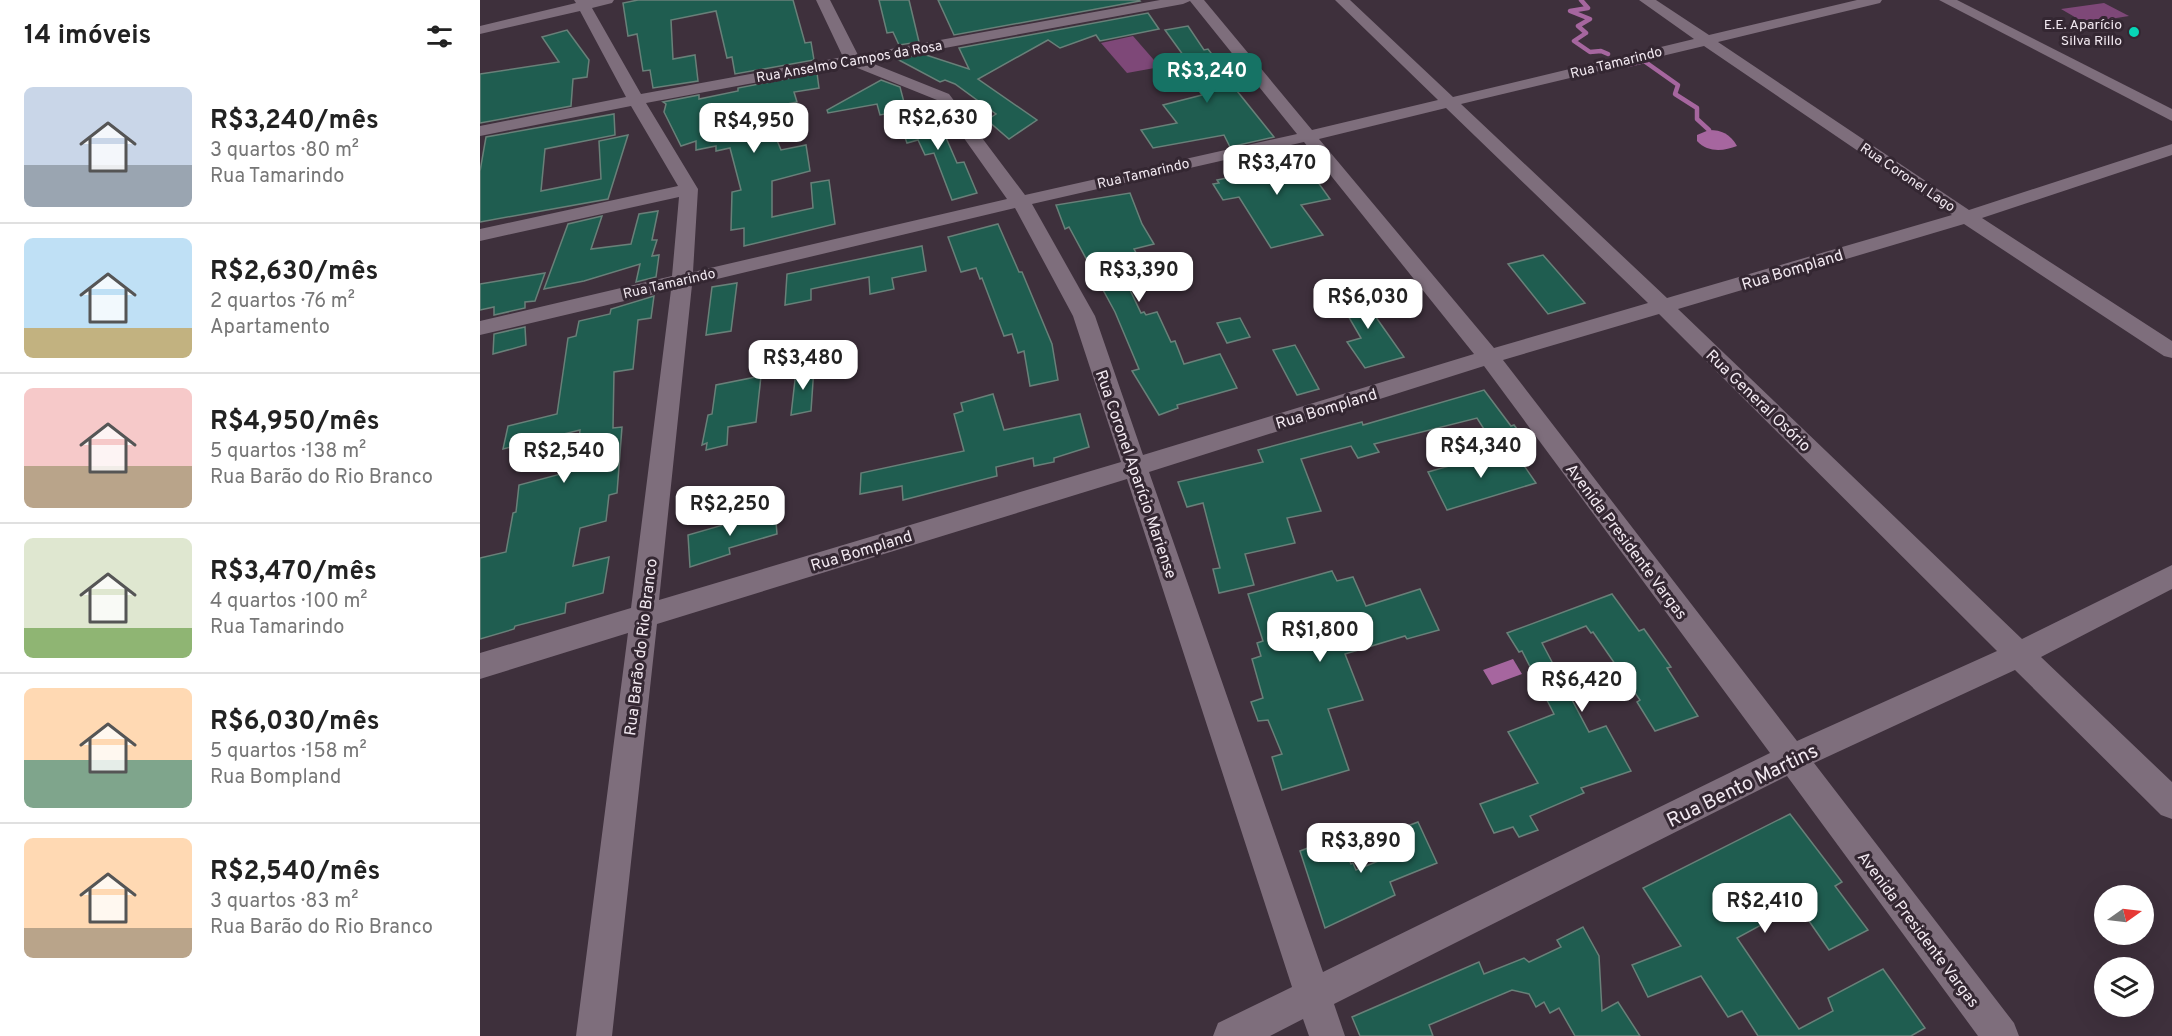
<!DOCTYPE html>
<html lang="pt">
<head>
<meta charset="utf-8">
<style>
  :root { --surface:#fff; --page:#f6f6f6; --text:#222; --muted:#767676; --line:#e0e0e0; --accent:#167365 }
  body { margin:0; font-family:Overpass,sans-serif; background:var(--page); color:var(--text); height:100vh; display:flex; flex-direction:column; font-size:22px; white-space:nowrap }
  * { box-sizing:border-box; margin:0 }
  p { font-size:20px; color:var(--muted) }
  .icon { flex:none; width:33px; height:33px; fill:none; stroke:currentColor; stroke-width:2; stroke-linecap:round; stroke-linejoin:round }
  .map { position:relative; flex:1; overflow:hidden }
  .side { display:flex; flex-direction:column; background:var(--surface); width:480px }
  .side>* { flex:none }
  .needle { width:39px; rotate:76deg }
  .buttons { position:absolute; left:1614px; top:885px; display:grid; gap:12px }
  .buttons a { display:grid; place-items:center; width:60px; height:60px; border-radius:50%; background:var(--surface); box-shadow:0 6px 24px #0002; font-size:30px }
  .price { position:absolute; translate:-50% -51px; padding:0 14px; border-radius:12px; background:#fff; color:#222; font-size:20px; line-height:39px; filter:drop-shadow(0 2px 3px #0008) }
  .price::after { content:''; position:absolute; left:50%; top:36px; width:18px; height:14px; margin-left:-9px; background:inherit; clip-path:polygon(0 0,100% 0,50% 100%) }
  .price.current { background:var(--accent); color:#fff }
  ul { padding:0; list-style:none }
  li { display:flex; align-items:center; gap:18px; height:150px; padding:0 24px }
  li+li { border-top:2px solid var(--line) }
  li span { display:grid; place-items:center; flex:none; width:168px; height:120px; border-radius:9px; color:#555 }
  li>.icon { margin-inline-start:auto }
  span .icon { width:72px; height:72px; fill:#fffc; stroke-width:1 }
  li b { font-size:26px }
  h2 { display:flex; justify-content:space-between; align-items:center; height:72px; padding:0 24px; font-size:26px }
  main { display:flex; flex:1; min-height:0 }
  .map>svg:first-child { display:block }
  .green { fill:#7e4878 }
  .water { fill:#a6669f }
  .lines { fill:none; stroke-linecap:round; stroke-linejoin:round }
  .stream { stroke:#a6669f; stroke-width:4.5 }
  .building { fill:#1f5d50; stroke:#698079; stroke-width:1.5 }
  .minor { fill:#7e6e7c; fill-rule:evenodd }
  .poi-dot { fill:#07d5b6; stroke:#342732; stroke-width:2 }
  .labels { text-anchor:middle; stroke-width:6; stroke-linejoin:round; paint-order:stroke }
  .far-poi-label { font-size:14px; fill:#f2e9f1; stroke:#342732; text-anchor:end }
  .far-street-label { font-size:14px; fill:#f2e9f1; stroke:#342732 }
  .street-label { font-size:16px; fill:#f2e9f1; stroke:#342732 }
  .near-street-label { font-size:20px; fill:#f2e9f1; stroke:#342732 }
</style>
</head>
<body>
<main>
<section class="side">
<h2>14 imóveis<svg class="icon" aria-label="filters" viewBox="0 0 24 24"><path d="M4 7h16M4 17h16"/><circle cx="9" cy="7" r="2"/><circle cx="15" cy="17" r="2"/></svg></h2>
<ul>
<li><span style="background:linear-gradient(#c9d6e8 65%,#9aa5b1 0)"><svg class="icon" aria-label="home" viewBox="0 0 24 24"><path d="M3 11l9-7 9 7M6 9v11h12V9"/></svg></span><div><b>R$3,240/mês</b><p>3 quartos · 80 m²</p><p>Rua Tamarindo</p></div></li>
<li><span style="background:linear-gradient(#bfe0f5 75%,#c2b280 0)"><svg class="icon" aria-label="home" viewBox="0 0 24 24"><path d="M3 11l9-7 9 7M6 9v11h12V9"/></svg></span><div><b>R$2,630/mês</b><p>2 quartos · 76 m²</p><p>Apartamento</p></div></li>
<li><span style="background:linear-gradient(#f6c9c9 65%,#b9a48a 0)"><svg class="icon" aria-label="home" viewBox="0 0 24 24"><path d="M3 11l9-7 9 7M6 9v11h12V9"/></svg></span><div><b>R$4,950/mês</b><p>5 quartos · 138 m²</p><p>Rua Barão do Rio Branco</p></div></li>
<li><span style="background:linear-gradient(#dfe7d0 75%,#8fb573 0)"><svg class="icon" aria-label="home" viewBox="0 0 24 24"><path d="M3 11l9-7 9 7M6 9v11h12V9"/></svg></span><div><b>R$3,470/mês</b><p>4 quartos · 100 m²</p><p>Rua Tamarindo</p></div></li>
<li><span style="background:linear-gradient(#ffd9b3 60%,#7fa58c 0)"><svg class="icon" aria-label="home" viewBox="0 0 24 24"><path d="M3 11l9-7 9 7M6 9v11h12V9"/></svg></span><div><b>R$6,030/mês</b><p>5 quartos · 158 m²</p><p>Rua Bompland</p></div></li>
<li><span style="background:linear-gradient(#ffd9b3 75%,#b9a48a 0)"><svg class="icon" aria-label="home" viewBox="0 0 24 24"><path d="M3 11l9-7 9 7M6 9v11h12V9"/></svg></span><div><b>R$2,540/mês</b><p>3 quartos · 83 m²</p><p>Rua Barão do Rio Branco</p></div></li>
</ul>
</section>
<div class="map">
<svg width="1692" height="1036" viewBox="0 0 1692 1036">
  <rect width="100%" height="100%" fill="#3e303c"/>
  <g class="green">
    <path d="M1624 3 1649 16 1605 23 1581 9Z"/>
    <path d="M653 36 680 67 647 73 621 43Z"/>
  </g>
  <g class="water">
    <path d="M1229 130C1242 130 1250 134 1257 146 1244 151 1228 153 1217 141V135Z"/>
    <path d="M1033 659 1042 674 1012 685 1003 670Z"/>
  </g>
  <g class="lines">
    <g class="stream">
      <path d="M1101 0 1108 8 1090 11 1110 19 1098 26 1106 33 1094 41 1110 52 1121 51 1128 54"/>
      <path d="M1148 65 1164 61 1198 85 1195 94 1217 108V119L1229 130"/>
    </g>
  </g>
  <g class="building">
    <path d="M158 0H313L325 43 331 42 334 60 255 74 252 57 247 58 236 11 191 20 193 59 215 55 218 81 173 88 170 70 163 71 157 34 148 36 143 3Z"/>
    <path d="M399 0H429L439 42 419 45 413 32 407 33Z"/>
    <path d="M458 0H659L660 1 474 35Z"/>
    <path d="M668 13 679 29 620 41 616 35 580 48 568 40 498 79 557 120 529 139 507 120 516 114 475 84 465 80 460 82 417 59 443 54 489 69 479 48Z"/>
    <path d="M708 26 724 50 728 49 744 70 741 71 794 137 750 147 744 135 673 148 661 130 697 123 683 105 722 95 705 72 714 70 685 30Z"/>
    <path d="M87 30 109 60 107 77 93 79 91 106 0 123V74L79 62 62 37Z"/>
    <path d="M337 73 339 88 314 92 317 102 292 107 291 126 301 150 326 145 330 171 292 181V217L333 208 331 183 349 180 355 224 264 246V228L251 230 252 192 261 190 250 148 236 151V146L216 150V141L201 146 184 112 186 104 183 102 219 95V99L258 91V88Z"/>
    <path d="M401 80 420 87 426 110 400 115 397 104 348 113 347 110Z"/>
    <path d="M436 109 441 130 445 129 440 116 454 110 477 163 484 162 497 193 472 200 454 153 445 155 438 140 427 143 416 112Z"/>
    <path d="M134 114 135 135 65 149 61 191 121 179 119 141 148 135 128 199 0 222V171L6 137Z"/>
    <path d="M804 149 806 152 815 150 850 199 821 205 843 235 791 248 759 197 743 200 733 184 739 183 737 180 766 174 757 160Z"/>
    <path d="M650 193 662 224 674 244 654 249 665 269 643 275 661 313 664 312 666 315 677 312 691 342 695 341 704 364 740 354 757 388 697 405 698 408 679 415 652 371 659 369 635 312 589 227 585 229 576 205Z"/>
    <path d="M178 211 172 240H177L172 256 179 255 176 277 156 282 160 264 104 281 64 289 88 224 122 216 111 249 151 244 159 214Z"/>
    <path d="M518 224 539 272H542L572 344 578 380 550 386 544 351 538 353 532 334 524 336 502 278 500 279 496 268 481 272 468 237Z"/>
    <path d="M442 246 446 271 412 278 414 289 390 294 389 277 331 289V300L305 305 307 274Z"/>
    <path d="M1063 255 1105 303 1068 314 1028 264Z"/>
    <path d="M65 273 55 301 45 302V308L14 315V307L0 310V284Z"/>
    <path d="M257 283 251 331 226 335 232 287Z"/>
    <path d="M887 289 901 312 893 313 924 357 885 368 867 342 881 338 856 295Z"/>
    <path d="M174 296 171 318 158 320 153 369 134 372 133 428 142 427 137 493 129 495 126 521 100 528 93 566 129 557 123 593 86 603 85 613 35 626 34 629 0 639V558L26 552 33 513 36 512 39 485 96 470 100 430 23 449 28 426 77 414 88 338 96 336 99 321 130 314 131 309Z"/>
    <path d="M760 318 770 337 747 343 737 323Z"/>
    <path d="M45 327 46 345 13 354 14 334Z"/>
    <path d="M815 345 839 389 817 395 793 350Z"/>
    <path d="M334 367 331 411 311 415 316 371Z"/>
    <path d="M281 376 276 422 248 427 247 445 226 450 227 443 222 445 228 415 232 414 236 385Z"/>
    <path d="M1004 390 1031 426 1034 425 1047 442 1018 451 997 418 894 444 899 452 878 458 871 446 821 459 841 511 807 518 815 543 765 554 774 585 739 593 733 569 740 568 723 503 707 507 698 482 783 462 778 450 882 422 883 425Z"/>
    <path d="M513 394 524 430 600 414 609 447 574 458V462L554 466 553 458 516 467 517 476 423 500 422 486 380 494 381 473 484 451 474 414 483 411 481 403Z"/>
    <path d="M1032 448 1056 483 967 510 948 472Z"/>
    <path d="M295 510 297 534 249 548 250 554 210 567 208 535Z"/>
    <path d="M852 571 857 581 873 577 886 606 940 589 959 630 927 639 925 636 865 654 883 700 848 709 869 770 802 790 792 757 802 754 788 720 778 721 771 702 783 698 772 659 781 656 777 643 783 641 768 594Z"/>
    <path d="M1132 594 1159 631 1164 629 1191 667 1187 668 1218 716 1175 731 1157 702 1160 700 1113 632 1111 633 1106 626 1062 643 1109 732 1126 726 1151 771 1101 788 1104 793 1050 816 1058 830 1039 837 1033 827 1014 833 1000 804 1058 783 1028 732 1074 714 1042 651 1039 652 1027 633Z"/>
    <path d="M1310 814 1362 882 1355 886 1388 930 1349 950 1318 905 1257 938 1319 1029 1353 1011 1348 998 1403 969 1445 1028 1431 1036H1278L1262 1011 1248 1017 1221 976 1168 997 1152 965 1201 946 1163 888Z"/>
    <path d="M938 822 957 863 910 882 915 895 845 928 820 851 859 836 871 864 873 863 876 870 923 851 914 831Z"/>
    <path d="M1103 927 1119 956 1122 1011 1138 1002 1160 1036H1095L1079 1008 1070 1013 1064 1002 1056 1007 1049 994 1032 990 949 1025 953 1036H880L872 1017 999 962 1004 974 1044 958 1049 962 1081 947 1077 940Z"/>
  </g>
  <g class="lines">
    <g class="minor">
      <path d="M94 0H134L132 3 112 8 161 94 363 57 336 0H350L378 55 680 0H724L832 130 958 100 855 0H870L973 97 1214 39 1159 0H1176L1229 35 1377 0H1402L1400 3 1238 42 1489 210 1692 144V155L1502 218 1692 341V358L1684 356 1484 224 1198 309 1542 639 1692 565V589L1561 657 1692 782V819L1681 815 1535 670 1334 763 1534 1023 1539 1036H1498L1307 776 854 1004 865 1036H829L823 1019 790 1036H733L738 1023 812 987 647 479 177 624 132 1036H96L148 633 0 679V653L151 608 191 290 0 335V321L192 276 199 197 0 241V229L198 186 151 106 0 136V126L146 97 100 11 0 34V26L96 3ZM710 1 817 134 545 195 469 94 389 62 703 4ZM1224 46 1472 215 1187 298 981 104ZM370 65 457 100 527 199 213 272 218 189 166 103ZM966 108 1168 303 1014 348 839 139ZM824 142 994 354 663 455 615 316 552 204ZM535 208 593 316 641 462 179 600 212 285ZM1179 314 1517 651 1317 741 1023 360ZM1004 366 1290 753 843 972 669 472Z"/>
      <path d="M1459 0H1477L1692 109V121Z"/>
    </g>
  </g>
  <circle class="poi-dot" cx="1654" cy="32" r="6"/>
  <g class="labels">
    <g class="far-poi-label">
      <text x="1642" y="29">E.E. Aparício<tspan x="1642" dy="16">Silva Rillo</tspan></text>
    </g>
    <g class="far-street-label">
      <text transform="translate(369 61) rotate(-10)" y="5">Rua Anselmo Campos da Rosa</text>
      <text transform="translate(1136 62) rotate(-14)" y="5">Rua Tamarindo</text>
      <text transform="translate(663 173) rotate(-13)" y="5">Rua Tamarindo</text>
      <text transform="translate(1428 177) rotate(34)" y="5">Rua Coronel Lago</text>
      <text transform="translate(189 283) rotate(-13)" y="5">Rua Tamarindo</text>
    </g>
    <g class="street-label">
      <text transform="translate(1312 269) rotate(-17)" y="6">Rua Bompland</text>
      <text transform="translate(1279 400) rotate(44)" y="6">Rua General Osório</text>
      <text transform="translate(846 408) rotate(-17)" y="6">Rua Bompland</text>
      <text transform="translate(657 474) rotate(71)" y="6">Rua Coronel Aparício Mariense</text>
      <text transform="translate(1147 541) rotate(53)" y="6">Avenida Presidente Vargas</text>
      <text transform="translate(381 550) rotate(-17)" y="6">Rua Bompland</text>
      <text transform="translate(160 647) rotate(-83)" y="6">Rua Barão do Rio Branco</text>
      <text transform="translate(1439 929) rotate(53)" y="6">Avenida Presidente Vargas</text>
    </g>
    <g class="near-street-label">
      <text transform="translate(1262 785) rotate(-26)" y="7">Rua Bento Martins</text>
    </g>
  </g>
</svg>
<div class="buttons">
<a><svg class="needle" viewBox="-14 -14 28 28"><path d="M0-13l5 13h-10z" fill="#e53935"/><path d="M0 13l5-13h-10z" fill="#767676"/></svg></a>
<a><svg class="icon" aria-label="layers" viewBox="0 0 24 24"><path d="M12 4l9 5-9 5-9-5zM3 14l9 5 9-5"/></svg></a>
</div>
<b class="price current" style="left:727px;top:104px">R$3,240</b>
<b class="price" style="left:458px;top:151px">R$2,630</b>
<b class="price" style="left:274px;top:154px">R$4,950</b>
<b class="price" style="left:797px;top:196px">R$3,470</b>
<b class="price" style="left:659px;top:303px">R$3,390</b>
<b class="price" style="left:888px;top:330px">R$6,030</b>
<b class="price" style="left:323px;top:391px">R$3,480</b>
<b class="price" style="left:1001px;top:479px">R$4,340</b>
<b class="price" style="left:84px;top:484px">R$2,540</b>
<b class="price" style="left:250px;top:537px">R$2,250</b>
<b class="price" style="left:840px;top:663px">R$1,800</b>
<b class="price" style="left:1102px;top:713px">R$6,420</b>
<b class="price" style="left:881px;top:874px">R$3,890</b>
<b class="price" style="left:1285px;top:934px">R$2,410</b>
</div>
</main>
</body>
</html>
